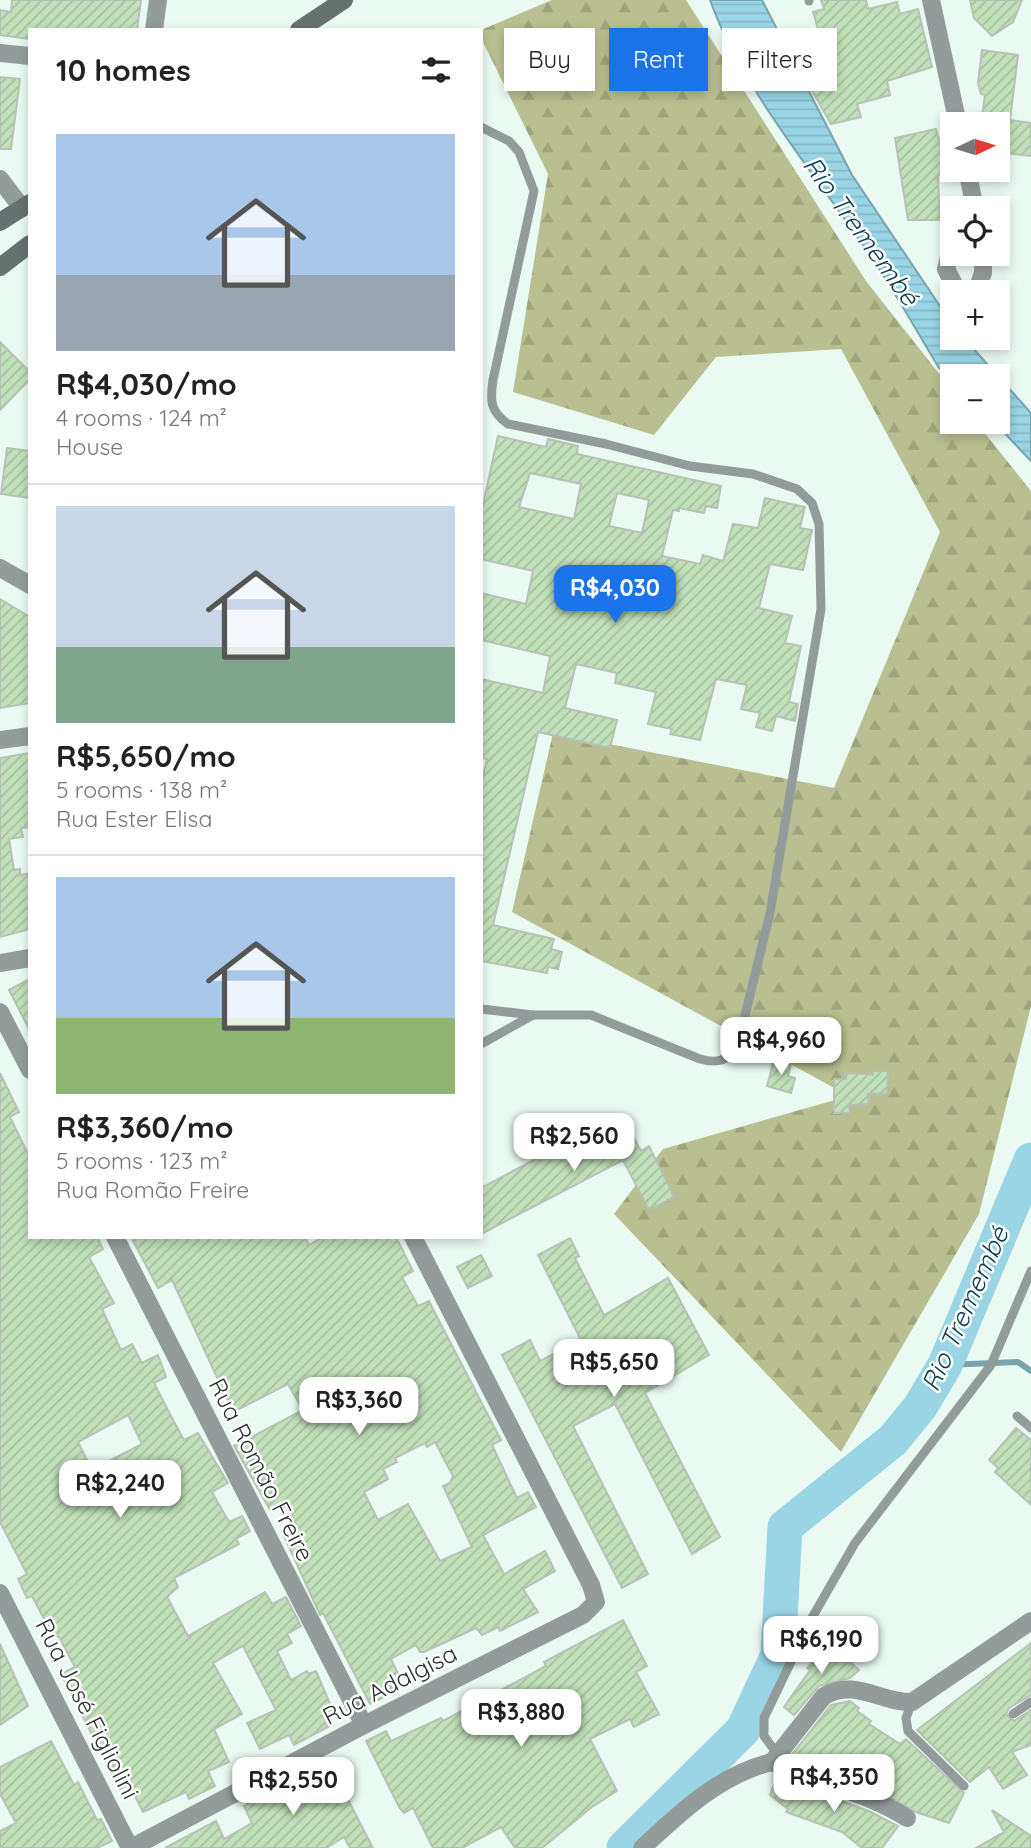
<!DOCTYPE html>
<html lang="en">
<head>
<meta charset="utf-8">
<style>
  :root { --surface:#fff; --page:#f6f6f6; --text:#222; --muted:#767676; --line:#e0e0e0; --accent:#1a73e8 }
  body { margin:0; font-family:Quicksand,sans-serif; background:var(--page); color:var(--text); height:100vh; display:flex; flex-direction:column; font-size:26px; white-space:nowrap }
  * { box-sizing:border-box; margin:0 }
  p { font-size:23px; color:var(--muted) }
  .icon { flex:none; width:38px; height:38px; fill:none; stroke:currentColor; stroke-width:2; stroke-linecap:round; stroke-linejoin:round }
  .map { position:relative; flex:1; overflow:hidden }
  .details { position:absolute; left:28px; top:28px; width:455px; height:1211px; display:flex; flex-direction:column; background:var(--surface); border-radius:0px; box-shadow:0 4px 10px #0003 }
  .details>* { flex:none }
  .banner { position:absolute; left:504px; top:28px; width:422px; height:63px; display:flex; gap:14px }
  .needle { width:46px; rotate:86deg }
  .buttons { position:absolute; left:940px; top:112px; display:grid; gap:14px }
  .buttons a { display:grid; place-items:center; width:70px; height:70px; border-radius:0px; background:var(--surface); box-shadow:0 4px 10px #0003; font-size:35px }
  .price { position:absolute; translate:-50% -60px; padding:0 16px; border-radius:14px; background:#fff; color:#222; font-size:23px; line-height:46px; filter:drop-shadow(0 2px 4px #0008) }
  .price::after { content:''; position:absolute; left:50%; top:42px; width:21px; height:16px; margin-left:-10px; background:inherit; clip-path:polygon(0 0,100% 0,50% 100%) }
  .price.selected { background:var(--accent); color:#fff }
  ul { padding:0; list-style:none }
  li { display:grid; align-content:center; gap:14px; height:371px; padding:0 28px }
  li+li { border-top:2px solid var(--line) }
  li span { display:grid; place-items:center; height:217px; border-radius:0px; color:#555 }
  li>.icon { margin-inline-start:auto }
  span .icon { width:126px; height:126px; fill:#fffc; stroke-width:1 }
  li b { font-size:30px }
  h2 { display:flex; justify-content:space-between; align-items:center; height:84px; padding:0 28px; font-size:30px }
  .tag { padding:0 24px; border-radius:0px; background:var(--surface); box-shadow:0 4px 10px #0003; font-size:24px; line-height:63px }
  .tag.selected { background:var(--accent); color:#fff }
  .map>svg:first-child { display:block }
  .forest { fill:url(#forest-firs) }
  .water { fill:url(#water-rules); stroke:#78a4ae; stroke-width:2 }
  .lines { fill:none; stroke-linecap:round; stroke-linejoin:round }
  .stream { stroke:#78a4ae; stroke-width:6 }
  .river { stroke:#9ad5e6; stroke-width:35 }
  .building { fill:url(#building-hatch); stroke:#b8c1b5; stroke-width:2; fill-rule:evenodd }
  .lane { stroke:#949c9b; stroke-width:9 }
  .street { stroke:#949c9b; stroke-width:18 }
  .secondary { stroke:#667170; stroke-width:18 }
  .labels { text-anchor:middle; stroke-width:5; stroke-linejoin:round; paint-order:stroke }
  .street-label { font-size:24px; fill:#2a302d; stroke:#fff }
  .water-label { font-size:26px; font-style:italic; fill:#0a404c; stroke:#fff }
</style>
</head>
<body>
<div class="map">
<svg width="1031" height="1848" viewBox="0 0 1031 1848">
  <defs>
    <pattern id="forest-firs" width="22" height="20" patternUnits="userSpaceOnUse" patternTransform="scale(1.75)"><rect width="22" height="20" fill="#b9bf90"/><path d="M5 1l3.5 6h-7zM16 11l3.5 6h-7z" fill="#9fa47c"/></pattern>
    <pattern id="water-rules" width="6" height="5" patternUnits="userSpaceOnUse" patternTransform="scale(1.75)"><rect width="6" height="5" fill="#9ad5e6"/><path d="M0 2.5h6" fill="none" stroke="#85b7c6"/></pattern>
    <pattern id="building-hatch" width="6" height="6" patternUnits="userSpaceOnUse" patternTransform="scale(1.75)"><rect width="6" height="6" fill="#c0e1b9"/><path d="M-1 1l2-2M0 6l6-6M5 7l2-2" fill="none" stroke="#a5c19f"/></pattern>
  </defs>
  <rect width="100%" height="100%" fill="#eafaf2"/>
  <path class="forest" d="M552 0H686L866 281 952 390V422H976L1031 491V1006L979 1214 841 1452 614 1214 663 1149 849 1096 512 912 553 733 834 788 940 532 841 349 716 357 654 435 513 392 548 174 481 38V30Z"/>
  <path class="water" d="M710 0H762L852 175 952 324V338H964L1031 413V461L994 422H998V376H952V381L939 368C916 330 894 290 869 254 817 177 741 87 710 0Z"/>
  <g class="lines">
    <path class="stream" d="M945 1365 1018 1362 1031 1371"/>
    <path class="river" d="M624 1848 743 1730 778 1655 785 1527 893 1440 920 1407 945 1365 1031 1160"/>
  </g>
  <g class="building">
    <path d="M12 0H141L137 30H30V39L0 35V10L11 12Z"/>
    <path d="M821 0H866L868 9 897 2 900 14 918 9 932 67 887 81 890 95 857 104 861 117 831 124 811 89 808 64 819 56 814 38 820 36 813 12 824 9Z"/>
    <path d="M970 0H1022L1013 22 992 36 974 18Z"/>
    <path d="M982 50 1018 55 1010 120 1031 123V156L998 152V124H981L985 95 981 94 978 83Z"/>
    <path d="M0 77 20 79 11 149H0Z"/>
    <path d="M936 129 947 171 938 176 940 220H908L895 138Z"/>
    <path d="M0 342 30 372V379L0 410Z"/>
    <path d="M498 436 546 447 548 439 578 446 577 454 721 486 717 508 706 506 704 513 679 508V511L673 510 662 556 700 564 703 555 723 561 733 524 758 528 765 498 805 507 800 528 812 530 803 570 770 564 759 608 792 616 785 643 801 646 789 702 798 704 795 721 776 716 772 731 756 727 760 713 741 709 747 685 716 679 700 740 670 734 672 729 648 724 656 692 615 683 617 673 576 664 565 708 617 720 610 748 538 732 493 925 554 939 551 949 562 952 558 969 548 967 547 973 481 961V785L487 759 481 758V679L543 693 550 656 481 640V593L526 604 533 571 481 559V514ZM530 473 581 484 574 519 519 507ZM617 493 649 500 642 533 609 526Z"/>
    <path d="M7 448 30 451V498L1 494Z"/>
    <path d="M0 599 30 617V703L0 708Z"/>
    <path d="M30 753V827L21 828 23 837 9 839 14 870 20 869V875L30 873V929L0 937V758Z"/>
    <path d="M30 979V1031L9 990Z"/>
    <path d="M774 1060 791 1064 788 1076 795 1078 791 1093 767 1086Z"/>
    <path d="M873 1071H888L887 1093 868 1094V1104L849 1105 850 1113H834V1079H846V1073L873 1075Z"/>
    <path d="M0 1073 19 1112 10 1117 30 1158V1237H97L103 1249 89 1257 114 1303 102 1309 121 1350 132 1344 142 1363 158 1355 166 1377 154 1383 173 1420 184 1440 198 1433 228 1483 212 1492 229 1522 242 1516 250 1531 236 1539 239 1544 174 1578 178 1587 167 1597 188 1636 265 1592 272 1604 286 1597 301 1626 287 1634 292 1643 277 1651 291 1680 307 1671 308 1674 316 1671 334 1713 324 1717 328 1727 294 1745 289 1735 260 1749 247 1723 276 1710 243 1646 213 1663 242 1714 214 1729 229 1762 208 1771 215 1786 189 1799 186 1792 143 1812 129 1784 120 1789 61 1674 75 1667 59 1637 52 1634 32 1596 27 1598 18 1579 27 1574 0 1522ZM128 1415 142 1444 92 1470 78 1442Z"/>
    <path d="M621 1114 641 1151 649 1146 674 1197 649 1210 623 1160 481 1234V1188Z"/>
    <path d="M131 1237H305L309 1245 323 1237H396L413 1271 402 1277 418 1306 429 1301 434 1311 501 1440 492 1445 517 1498 528 1492 536 1507 483 1535 504 1574 545 1551 555 1571 523 1589 538 1612 500 1631 498 1627 482 1635 476 1628 424 1652H420L416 1645 391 1659 399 1676 388 1681 394 1692 370 1704 323 1613 320 1615 284 1536 298 1529 286 1502 270 1510 234 1446 303 1410 288 1384 233 1412 172 1280 158 1288ZM435 1442 453 1476 450 1483 443 1486 472 1547 440 1561 408 1504 378 1520 364 1492 388 1479 383 1469 397 1462 395 1458 425 1443 427 1447Z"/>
    <path d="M570 1238 579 1256 575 1258 604 1315 668 1278 709 1355 645 1393 720 1537 692 1554 615 1404 573 1426 648 1574 622 1588 502 1355 530 1340 540 1361 581 1340 538 1255Z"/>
    <path d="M481 1255 492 1276 468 1288 457 1267Z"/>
    <path d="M1016 1428 1031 1440V1505L995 1472 998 1468 989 1460Z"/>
    <path d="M623 1620 647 1666 636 1672 659 1714 634 1727 630 1719 590 1739 617 1791 592 1807 542 1848H515L501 1827 462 1848H433L413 1808 404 1813 399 1807 366 1741 386 1731 391 1741 441 1718 443 1721 546 1666 544 1662Z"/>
    <path d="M1031 1643V1695L1009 1708 1006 1714 1014 1721 1031 1710V1745L1012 1752 1027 1775 1003 1789 989 1767 970 1782 917 1730Z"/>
    <path d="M0 1644 28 1706 0 1725Z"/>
    <path d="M830 1644 859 1670 850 1678 819 1686 794 1715 784 1707 810 1670 807 1668Z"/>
    <path d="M850 1701 859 1708 857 1711 871 1721 869 1724 900 1744 906 1739 964 1793 949 1823 916 1812 879 1791 790 1757 831 1705Z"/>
    <path d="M51 1741 74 1785 78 1782 97 1820 101 1819 112 1841 97 1848H0V1831L16 1823 0 1794V1767Z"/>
    <path d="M334 1758 349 1786 343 1790 373 1848H350L344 1837 326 1848H165L216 1821 224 1839 252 1823 244 1806Z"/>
    <path d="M777 1777 871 1812 898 1826 882 1848H862L842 1832 786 1812 788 1809 770 1795Z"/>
    <path d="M992 1810 1031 1836V1848H976L1004 1832Z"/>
  </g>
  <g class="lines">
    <g class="lane">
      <path d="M809 0V1"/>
      <path d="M481 127 509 141 519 152 534 191 493 380C490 401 490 411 508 424L606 444 690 466 753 474 797 489 812 503 819 524 821 609 770 913 739 1040C729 1059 722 1065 700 1059L591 1015H533L481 1009"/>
      <path d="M481 1044 533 1015"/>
      <path d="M1017 1416 1031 1428"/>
      <path d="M912 1702 906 1718 908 1731 964 1786"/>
      <path d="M1013 1714 1031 1702"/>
      <path d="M778 1755 764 1736V1718L813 1616 855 1543 991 1365 1031 1271"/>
    </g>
    <g class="street">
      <path d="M931 0 958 124"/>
      <path d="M154 30 158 0"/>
      <path d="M0 53 30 56"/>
      <path d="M967 170 975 208"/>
      <path d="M0 179 22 208"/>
      <path d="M952 245 946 269 958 292"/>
      <path d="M976 292 983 273V254"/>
      <path d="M0 568 30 585"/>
      <path d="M0 740 30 736"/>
      <path d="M0 963 30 958"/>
      <path d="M0 1012 30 1070"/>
      <path d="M115 1237 364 1725"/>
      <path d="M0 1593 130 1848"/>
      <path d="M772 1762 824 1696C856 1678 880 1703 912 1702L1031 1621"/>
      <path d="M772 1762C816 1783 867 1792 907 1818"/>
      <path d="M131 1848 364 1725 583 1615 596 1602 591 1585 413 1237"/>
      <path d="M642 1848C681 1812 719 1775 772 1762"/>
    </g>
    <g class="secondary">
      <path d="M299 30 344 0"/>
      <path d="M0 222 30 203"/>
      <path d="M0 267 30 244"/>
    </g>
  </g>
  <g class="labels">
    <g class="street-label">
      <text transform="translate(261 1470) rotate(63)" y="8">Rua Romão Freire</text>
      <text transform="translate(390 1685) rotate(-27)" y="8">Rua Adalgisa</text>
      <text transform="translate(87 1709) rotate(63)" y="8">Rua José Figliolini</text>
    </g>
    <g class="water-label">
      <text transform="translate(861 231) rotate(54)" y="9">Rio Tremembé</text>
      <text transform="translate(965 1309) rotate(-66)" y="9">Rio Tremembé</text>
    </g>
  </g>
</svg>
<div class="buttons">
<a><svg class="needle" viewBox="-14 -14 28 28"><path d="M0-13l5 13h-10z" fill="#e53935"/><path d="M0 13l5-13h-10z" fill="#767676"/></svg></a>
<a><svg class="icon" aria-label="locate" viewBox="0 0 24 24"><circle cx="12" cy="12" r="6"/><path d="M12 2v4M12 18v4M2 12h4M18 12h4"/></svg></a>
<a>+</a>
<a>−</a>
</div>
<b class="price selected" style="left:615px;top:625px">R$4,030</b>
<b class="price" style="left:781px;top:1077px">R$4,960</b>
<b class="price" style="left:574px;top:1173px">R$2,560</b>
<b class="price" style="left:614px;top:1399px">R$5,650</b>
<b class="price" style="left:359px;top:1437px">R$3,360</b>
<b class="price" style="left:120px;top:1520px">R$2,240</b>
<b class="price" style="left:821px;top:1676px">R$6,190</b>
<b class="price" style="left:521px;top:1749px">R$3,880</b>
<b class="price" style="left:834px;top:1814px">R$4,350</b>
<b class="price" style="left:293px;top:1817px">R$2,550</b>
<div class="banner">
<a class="tag">Buy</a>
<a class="tag selected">Rent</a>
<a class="tag">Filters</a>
</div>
<section class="details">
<h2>10 homes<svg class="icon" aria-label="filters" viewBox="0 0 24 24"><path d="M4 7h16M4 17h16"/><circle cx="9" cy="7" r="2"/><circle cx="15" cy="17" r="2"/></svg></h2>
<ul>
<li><span style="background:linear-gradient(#a9c7e8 65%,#9aa5b1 0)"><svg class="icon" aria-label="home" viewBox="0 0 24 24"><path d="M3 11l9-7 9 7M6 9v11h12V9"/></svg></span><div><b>R$4,030/mo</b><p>4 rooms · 124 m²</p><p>House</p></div></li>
<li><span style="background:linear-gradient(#c9d6e8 65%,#7fa58c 0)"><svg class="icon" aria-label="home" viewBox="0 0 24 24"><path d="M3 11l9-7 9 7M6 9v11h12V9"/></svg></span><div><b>R$5,650/mo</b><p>5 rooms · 138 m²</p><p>Rua Ester Elisa</p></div></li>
<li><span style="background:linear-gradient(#a9c7e8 65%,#8fb573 0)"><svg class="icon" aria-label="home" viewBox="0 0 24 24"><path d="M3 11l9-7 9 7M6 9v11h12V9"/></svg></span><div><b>R$3,360/mo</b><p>5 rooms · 123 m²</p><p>Rua Romão Freire</p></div></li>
</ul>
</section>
</div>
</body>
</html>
